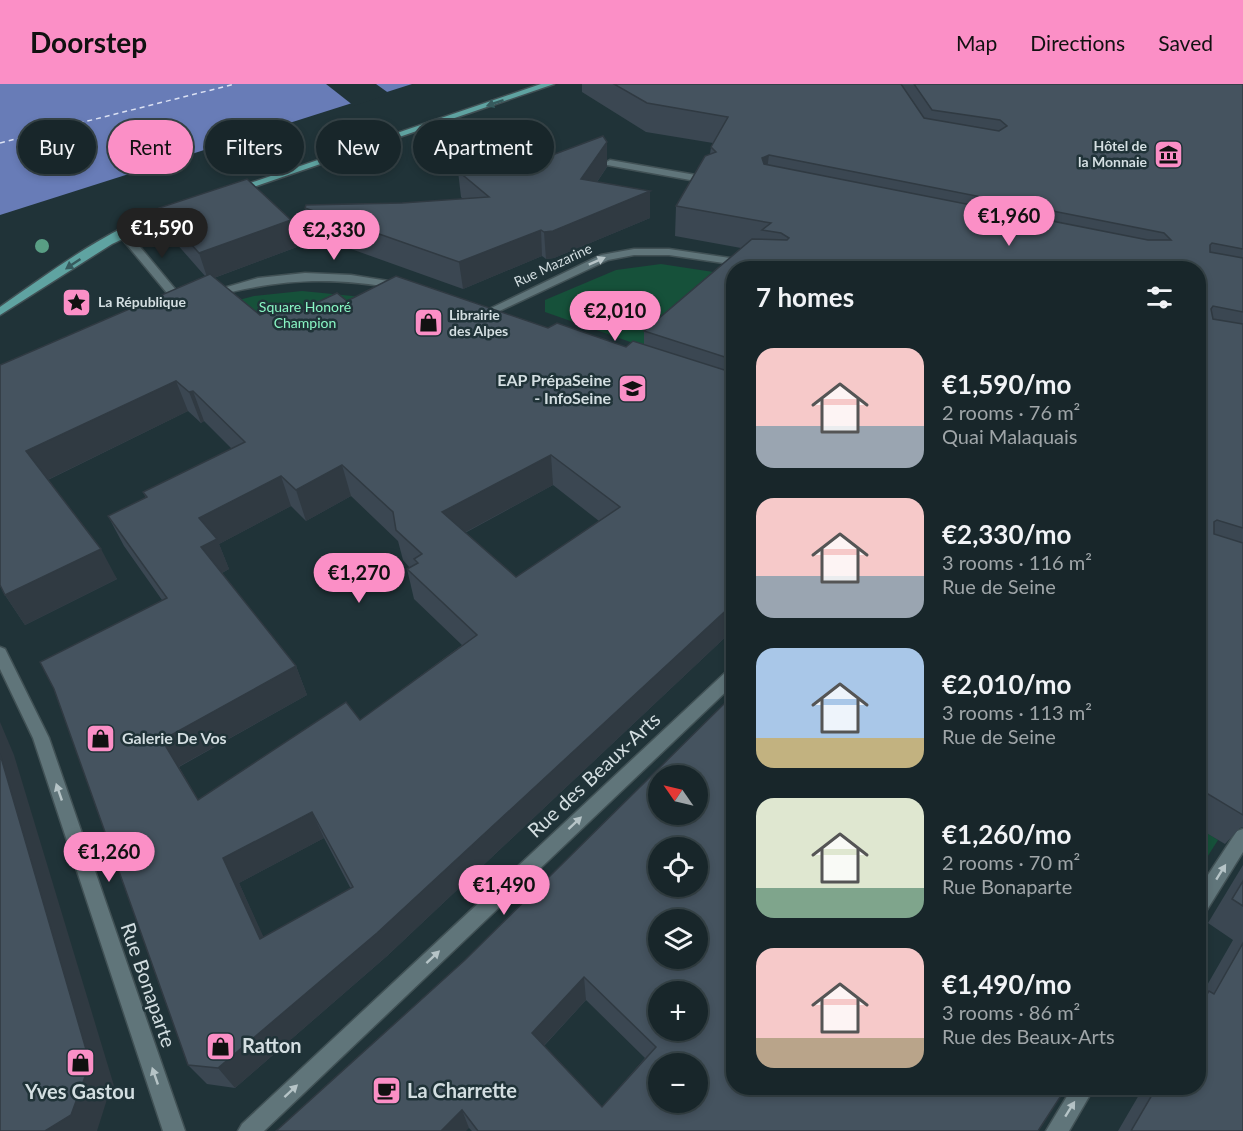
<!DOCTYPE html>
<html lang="en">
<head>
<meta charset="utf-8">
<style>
  :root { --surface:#18262a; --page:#253236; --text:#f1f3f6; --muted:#9fa5a8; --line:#364347; --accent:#fb8fc6 }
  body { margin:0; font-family:Lato,sans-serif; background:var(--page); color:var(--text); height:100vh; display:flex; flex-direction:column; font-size:22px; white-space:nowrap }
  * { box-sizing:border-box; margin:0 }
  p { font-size:20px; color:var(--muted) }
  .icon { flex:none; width:33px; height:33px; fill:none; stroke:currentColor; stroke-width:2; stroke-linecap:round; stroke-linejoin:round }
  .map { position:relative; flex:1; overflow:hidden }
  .drawer { position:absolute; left:726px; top:177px; width:480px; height:834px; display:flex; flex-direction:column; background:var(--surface); border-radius:24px; box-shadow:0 3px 9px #0003,0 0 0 2px var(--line) }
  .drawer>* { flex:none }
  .hud { position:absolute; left:18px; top:36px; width:570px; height:54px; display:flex; gap:12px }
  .needle { width:39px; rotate:304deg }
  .buttons { position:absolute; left:648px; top:681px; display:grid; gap:12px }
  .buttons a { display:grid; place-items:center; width:60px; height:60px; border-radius:50%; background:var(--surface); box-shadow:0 3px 9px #0003,0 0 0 2px var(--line); font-size:30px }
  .price { position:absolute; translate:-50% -51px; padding:0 14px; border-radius:21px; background:var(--accent); color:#111; font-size:20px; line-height:39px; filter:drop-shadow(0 2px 3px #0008) }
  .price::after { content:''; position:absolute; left:50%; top:36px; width:18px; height:14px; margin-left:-9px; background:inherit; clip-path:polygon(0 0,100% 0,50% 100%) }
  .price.on { background:#222; color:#fff }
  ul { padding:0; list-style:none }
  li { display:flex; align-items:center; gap:18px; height:150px; padding:0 30px }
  li span { display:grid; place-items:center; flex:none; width:168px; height:120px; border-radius:18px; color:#555 }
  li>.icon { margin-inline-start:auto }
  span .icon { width:72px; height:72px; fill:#fffc; stroke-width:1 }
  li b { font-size:26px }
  h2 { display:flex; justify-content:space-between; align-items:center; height:72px; padding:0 30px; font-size:26px }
  .pill { padding:0 21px; border-radius:27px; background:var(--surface); box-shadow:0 3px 9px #0003,0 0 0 2px var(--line); font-size:21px; line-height:54px }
  .pill.on { background:var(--accent); color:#111 }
  header { display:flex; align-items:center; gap:36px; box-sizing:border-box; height:84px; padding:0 30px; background:var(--accent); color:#111 }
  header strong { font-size:28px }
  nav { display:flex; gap:33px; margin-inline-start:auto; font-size:21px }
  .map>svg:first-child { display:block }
  .green { fill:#16513a }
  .water { fill:#687cb7 }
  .pier { fill:#203338 }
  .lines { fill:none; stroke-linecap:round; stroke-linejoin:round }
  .ferry { stroke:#dbe1f3; stroke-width:1.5; stroke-dasharray:5 4; stroke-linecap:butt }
  .minor-casing { stroke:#415155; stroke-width:3 }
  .major-casing { stroke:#415155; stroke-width:3 }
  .minor { fill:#60757a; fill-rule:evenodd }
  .major { fill:#5fa3a1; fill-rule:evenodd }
  .tree { fill:#599e84 }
  .wall { fill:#3b4752; fill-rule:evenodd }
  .shaded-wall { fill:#303a42 }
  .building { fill:#45535f; stroke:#303a42; stroke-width:1.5; fill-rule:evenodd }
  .oneway { fill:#365a5d }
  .oneway2 { fill:#b6c4c7 }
  .labels { text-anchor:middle; stroke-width:5; stroke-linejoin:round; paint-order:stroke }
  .far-poi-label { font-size:14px; font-weight:bold; fill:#d3dee1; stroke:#203338; text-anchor:start }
  .far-street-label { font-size:14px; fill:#d3dee1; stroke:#203338 }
  .far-park-label { font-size:14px; fill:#88f5c3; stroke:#203338 }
  .poi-label { font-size:16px; font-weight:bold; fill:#d3dee1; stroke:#203338; text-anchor:end }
  .near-street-label { font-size:20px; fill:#d3dee1; stroke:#203338 }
  .near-poi-label { font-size:20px; font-weight:bold; fill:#d3dee1; stroke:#203338; text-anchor:start }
</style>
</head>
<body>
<header>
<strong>Doorstep</strong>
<nav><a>Map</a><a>Directions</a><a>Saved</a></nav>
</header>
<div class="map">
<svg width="1243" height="1047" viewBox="0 0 1243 1047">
  <rect width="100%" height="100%" fill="#203338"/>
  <g class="green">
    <path d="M661 180 733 191 656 267 545 228V216L616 186Z"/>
    <path d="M302 207 373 214 303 260 220 221 254 212Z"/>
    <path d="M1199 744 1218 756 1199 786Z"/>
  </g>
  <path class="water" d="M0 0H412L0 131Z"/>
  <path class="pier" d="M326 0H376L390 10 354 22Z"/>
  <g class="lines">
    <path class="ferry" d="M0 59 235 0"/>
    <defs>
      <g id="minor">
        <path d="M610 76 707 93 712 96 707 99 607 81 605 79Z"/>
        <path d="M118 146H126L185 217V221H177L118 150Z"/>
        <path d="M634 165H669L777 181 783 184H758L669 171H634L608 176 491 231H483L481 229 601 171Z"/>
        <path d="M305 189 351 191 401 199 407 202 401 205C326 192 283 195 209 213L203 210 258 194Z"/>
        <path d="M0 563 5 565 49 654 185 1047H163L33 654 0 585Z"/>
        <path d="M734 584V600L264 1047H238L242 1040 728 586Z"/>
        <path d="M1243 745V768L1205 829 1198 832V806L1237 747Z"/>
        <path d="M1072 1004H1094L1069 1047H1046Z"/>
      </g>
      <g id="major">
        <path d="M541 0H554L236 109 227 107Z"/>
        <path d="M178 122 183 125 182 127 112 160 0 231V223C55 185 113 140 178 122Z"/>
      </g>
    </defs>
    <use href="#minor" class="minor-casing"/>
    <use href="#major" class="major-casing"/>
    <use href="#minor" class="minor"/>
    <use href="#major" class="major"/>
  </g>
  <circle class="tree" cx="42" cy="162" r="7"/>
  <g class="wall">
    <path d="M582 0H1243V743L1240 744 1225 760 1198 744V184H734V545L387 872 235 1004 207 1000 188 981 162 516 124 462 108 432 146 414 143 408 232 365 204 337 201 339 188 327 48 396 117 495 25 541 5 511 0 281 205 192 168 150 159 124 297 163 214 194 260 231 295 229 347 217 548 244 626 263 644 260V247L741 164 675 152 676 122 710 70 711 63 713 59 646 48 582 8ZM553 401 599 437 516 493 465 449ZM351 412 398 457 403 476 410 484 407 485 414 515 462 561 360 636 198 716 179 683 307 611 296 582 222 489 229 485 219 460 291 422 306 437ZM324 754 351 805 263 853 239 799Z"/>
    <path d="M514 72 534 78 607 83 597 98 650 134 554 174 546 175 542 172 463 205 312 151 305 124 402 119 463 115 461 113 458 87Z"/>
    <path d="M734 610 1038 1047H472L469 1044 276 1047 465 876ZM586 916 645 974 602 1023 544 962Z"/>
    <path d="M1243 781V1047H1118L1143 1004H1198V917L1233 856 1208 839Z"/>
  </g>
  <g class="shaded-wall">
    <path d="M607 58V83L581 121V95Z"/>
    <path d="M769 71 765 100 762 74Z"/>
    <path d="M650 107V134L554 174 546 175 544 148Z"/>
    <path d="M291 136 297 163 208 196 199 169Z"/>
    <path d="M541 146 542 172 463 205 459 178Z"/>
    <path d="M176 297 188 327 43 398 26 367Z"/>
    <path d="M193 307 204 337 201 339 189 308Z"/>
    <path d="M551 371 553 401 447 458 442 428Z"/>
    <path d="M342 381 351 412 306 437 296 406Z"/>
    <path d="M281 392 291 422 219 460 229 485 214 493 201 463 199 434Z"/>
    <path d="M101 465 117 495 25 541 5 511Z"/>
    <path d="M734 519V545L387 872 235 1004 218 984Z"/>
    <path d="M296 582 307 611 178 683 162 656Z"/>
    <path d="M0 638 14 671 115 1005 109 1009 97 1047H45L0 670Z"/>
    <path d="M312 728 324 754 239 799 275 878 260 855 223 774Z"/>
    <path d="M584 893 586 916 536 970 532 949Z"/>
    <path d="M462 1026 469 1044 466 1047H441Z"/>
  </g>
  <g class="building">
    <path d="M614 0H901L924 34 999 47 1007 42 1000 36 932 26 914 0H1243V165L1212 159 1210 161V168L1243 174V228L1213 222 1211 225 1213 235 1243 240V444L1217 436 1214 438V450L1243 459V731L1198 704V184H734V276L644 247 752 155 787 156 789 154 781 149 762 146 771 139 676 122 705 72 716 68 711 63 728 33 647 19ZM769 71 1164 149 1171 156H1148L764 80 762 74Z"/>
    <path d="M603 52 607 58 581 95 650 107 553 147 544 148 541 146 459 178 305 124 306 121 402 119 489 113 458 87 509 68 514 72 521 69 534 78Z"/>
    <path d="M247 95 291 136 199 169 159 124Z"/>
    <path d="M210 190 260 231 283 220 295 229 337 209 347 217 396 192 548 244 557 239 626 263 633 257 734 289V519L377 849 218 984 188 981 54 605 40 578 167 514 108 432 147 413 143 408 245 358 193 307 189 308 176 297 26 367 101 465 5 511 0 501V281ZM551 371 620 423 516 493 442 428ZM342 381 393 428 396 446 422 470 414 475 418 479 407 485 477 551 360 636 346 618 198 716 162 656 296 582 201 463 217 455 199 434 281 392 296 406ZM312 728 353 803 260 855 223 774Z"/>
    <path d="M734 610V1004H1066L1038 1047H478L462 1026 441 1047H276L465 876ZM658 692H698V730H658ZM658 764H698V802H658ZM658 836H698V874H658ZM584 893 656 963 602 1023 532 949ZM658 908H698V946H658ZM658 980H698V1018H658Z"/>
    <path d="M0 670 92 986 86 990 71 1031 45 1047H0Z"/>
    <path d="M1198 783 1206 788 1198 799Z"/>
    <path d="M1243 797V822L1232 815Z"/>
    <path d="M1243 859V1047H1131L1156 1004H1198V927L1209 907 1214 910Z"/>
  </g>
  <defs><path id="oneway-solid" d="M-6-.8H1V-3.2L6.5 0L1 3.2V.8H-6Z" transform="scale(1.5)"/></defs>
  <g class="oneway">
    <use href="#oneway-solid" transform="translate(495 19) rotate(161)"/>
    <use href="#oneway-solid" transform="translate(73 180) rotate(146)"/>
  </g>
  <g class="oneway2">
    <use href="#oneway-solid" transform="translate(597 177) rotate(-24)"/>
    <use href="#oneway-solid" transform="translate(59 708) rotate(-109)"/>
    <use href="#oneway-solid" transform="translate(575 739) rotate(-43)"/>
    <use href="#oneway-solid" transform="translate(1221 788) rotate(-58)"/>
    <use href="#oneway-solid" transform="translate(433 873) rotate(-43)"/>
    <use href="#oneway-solid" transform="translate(155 992) rotate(-109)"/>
    <use href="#oneway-solid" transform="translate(291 1007) rotate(-43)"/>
    <use href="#oneway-solid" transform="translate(1070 1025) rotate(-58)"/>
  </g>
  <defs>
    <symbol id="museum-square" viewBox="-11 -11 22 22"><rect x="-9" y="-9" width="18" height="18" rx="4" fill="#fb8fc6" stroke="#203338"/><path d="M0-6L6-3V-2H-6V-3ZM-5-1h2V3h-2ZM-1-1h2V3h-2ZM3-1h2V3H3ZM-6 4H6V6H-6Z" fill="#111"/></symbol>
    <symbol id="sight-square" viewBox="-11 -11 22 22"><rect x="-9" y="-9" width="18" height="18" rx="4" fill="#fb8fc6" stroke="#203338"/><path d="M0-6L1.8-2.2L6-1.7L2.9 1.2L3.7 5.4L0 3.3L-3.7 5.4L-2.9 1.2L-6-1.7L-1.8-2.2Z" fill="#111"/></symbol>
    <symbol id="shop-square" viewBox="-11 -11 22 22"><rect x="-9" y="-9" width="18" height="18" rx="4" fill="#fb8fc6" stroke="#203338"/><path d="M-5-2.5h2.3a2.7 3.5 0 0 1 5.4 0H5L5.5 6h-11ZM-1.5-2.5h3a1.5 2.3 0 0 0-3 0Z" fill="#111"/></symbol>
    <symbol id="university-square" viewBox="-11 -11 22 22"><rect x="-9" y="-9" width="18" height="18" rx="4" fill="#fb8fc6" stroke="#203338"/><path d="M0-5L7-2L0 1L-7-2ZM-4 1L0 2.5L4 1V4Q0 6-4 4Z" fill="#111"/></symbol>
    <symbol id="cafe-square" viewBox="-11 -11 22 22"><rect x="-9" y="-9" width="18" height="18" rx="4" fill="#fb8fc6" stroke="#203338"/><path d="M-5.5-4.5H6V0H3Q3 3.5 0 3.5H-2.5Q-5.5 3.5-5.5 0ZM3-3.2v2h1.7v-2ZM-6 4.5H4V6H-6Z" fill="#111"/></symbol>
  </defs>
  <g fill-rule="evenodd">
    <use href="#museum-square" x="1152" y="54" width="33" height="33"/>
    <use href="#sight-square" x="60" y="202" width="33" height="33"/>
    <use href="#shop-square" x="412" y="222" width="33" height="33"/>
    <use href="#university-square" x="616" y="288" width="33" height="33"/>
    <use href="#shop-square" x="84" y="638" width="33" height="33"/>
    <use href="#shop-square" x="204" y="946" width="33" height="33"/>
    <use href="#shop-square" x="64" y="962" width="33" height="33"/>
    <use href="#cafe-square" x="370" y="990" width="33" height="33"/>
  </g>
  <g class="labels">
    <g class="far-poi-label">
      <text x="1147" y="67" text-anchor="end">Hôtel de<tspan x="1147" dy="16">la Monnaie</tspan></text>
      <text x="98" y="223">La République</text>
      <text x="449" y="236">Librairie<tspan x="449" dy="16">des Alpes</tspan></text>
    </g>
    <g class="far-street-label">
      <text transform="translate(553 181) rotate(-25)" y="5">Rue Mazarine</text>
    </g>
    <g class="far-park-label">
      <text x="305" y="228">Square Honoré<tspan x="305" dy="16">Champion</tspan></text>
    </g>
    <g class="poi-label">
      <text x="611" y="302">EAP PrépaSeine<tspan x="611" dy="18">- InfoSeine</tspan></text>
      <text x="122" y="660" text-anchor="start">Galerie De Vos</text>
    </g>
    <g class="near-street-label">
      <text transform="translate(594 691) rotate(-43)" y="7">Rue des Beaux-Arts</text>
      <text transform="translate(148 901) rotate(71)" y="7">Rue Bonaparte</text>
    </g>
    <g class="near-poi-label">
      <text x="242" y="969">Ratton</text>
      <text x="407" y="1014">La Charrette</text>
      <text x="80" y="1015" text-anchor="middle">Yves Gastou</text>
    </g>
  </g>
</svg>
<div class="buttons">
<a><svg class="needle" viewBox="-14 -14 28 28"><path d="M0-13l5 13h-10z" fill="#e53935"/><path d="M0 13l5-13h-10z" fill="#9fa5a8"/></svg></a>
<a><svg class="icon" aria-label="locate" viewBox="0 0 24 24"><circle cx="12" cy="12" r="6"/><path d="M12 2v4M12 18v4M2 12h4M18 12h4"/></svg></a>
<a><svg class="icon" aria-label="layers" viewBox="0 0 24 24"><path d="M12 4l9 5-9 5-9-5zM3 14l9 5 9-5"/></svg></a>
<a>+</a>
<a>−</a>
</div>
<b class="price" style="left:1009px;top:163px">€1,960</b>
<b class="price on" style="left:162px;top:175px">€1,590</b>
<b class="price" style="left:334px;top:177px">€2,330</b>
<b class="price" style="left:615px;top:258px">€2,010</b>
<b class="price" style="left:359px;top:520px">€1,270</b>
<b class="price" style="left:109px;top:799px">€1,260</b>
<b class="price" style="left:504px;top:832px">€1,490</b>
<div class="hud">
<a class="pill">Buy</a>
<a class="pill on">Rent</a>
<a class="pill">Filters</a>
<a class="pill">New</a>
<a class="pill">Apartment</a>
</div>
<section class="drawer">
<h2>7 homes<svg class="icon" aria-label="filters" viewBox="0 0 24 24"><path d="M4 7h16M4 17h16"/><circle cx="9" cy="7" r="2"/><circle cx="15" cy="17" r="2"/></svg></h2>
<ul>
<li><span style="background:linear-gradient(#f6c9c9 65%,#9aa5b1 0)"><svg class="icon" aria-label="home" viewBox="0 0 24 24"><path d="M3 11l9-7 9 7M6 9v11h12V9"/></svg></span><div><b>€1,590/mo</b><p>2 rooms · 76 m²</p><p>Quai Malaquais</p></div></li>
<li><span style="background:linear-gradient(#f6c9c9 65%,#9aa5b1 0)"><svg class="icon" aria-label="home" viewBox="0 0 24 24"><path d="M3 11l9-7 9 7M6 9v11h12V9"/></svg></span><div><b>€2,330/mo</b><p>3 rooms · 116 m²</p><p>Rue de Seine</p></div></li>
<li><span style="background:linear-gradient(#a9c7e8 75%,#c2b280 0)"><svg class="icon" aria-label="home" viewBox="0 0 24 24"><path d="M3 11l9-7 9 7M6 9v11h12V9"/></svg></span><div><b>€2,010/mo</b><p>3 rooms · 113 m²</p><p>Rue de Seine</p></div></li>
<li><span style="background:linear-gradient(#dfe7d0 75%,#7fa58c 0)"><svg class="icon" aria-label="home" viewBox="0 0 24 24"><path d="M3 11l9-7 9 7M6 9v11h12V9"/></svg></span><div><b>€1,260/mo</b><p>2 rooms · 70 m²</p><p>Rue Bonaparte</p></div></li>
<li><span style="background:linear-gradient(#f6c9c9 75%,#b9a48a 0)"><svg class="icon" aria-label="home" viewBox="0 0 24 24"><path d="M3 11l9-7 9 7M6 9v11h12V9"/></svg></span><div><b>€1,490/mo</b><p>3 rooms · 86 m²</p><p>Rue des Beaux-Arts</p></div></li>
</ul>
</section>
</div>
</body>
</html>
